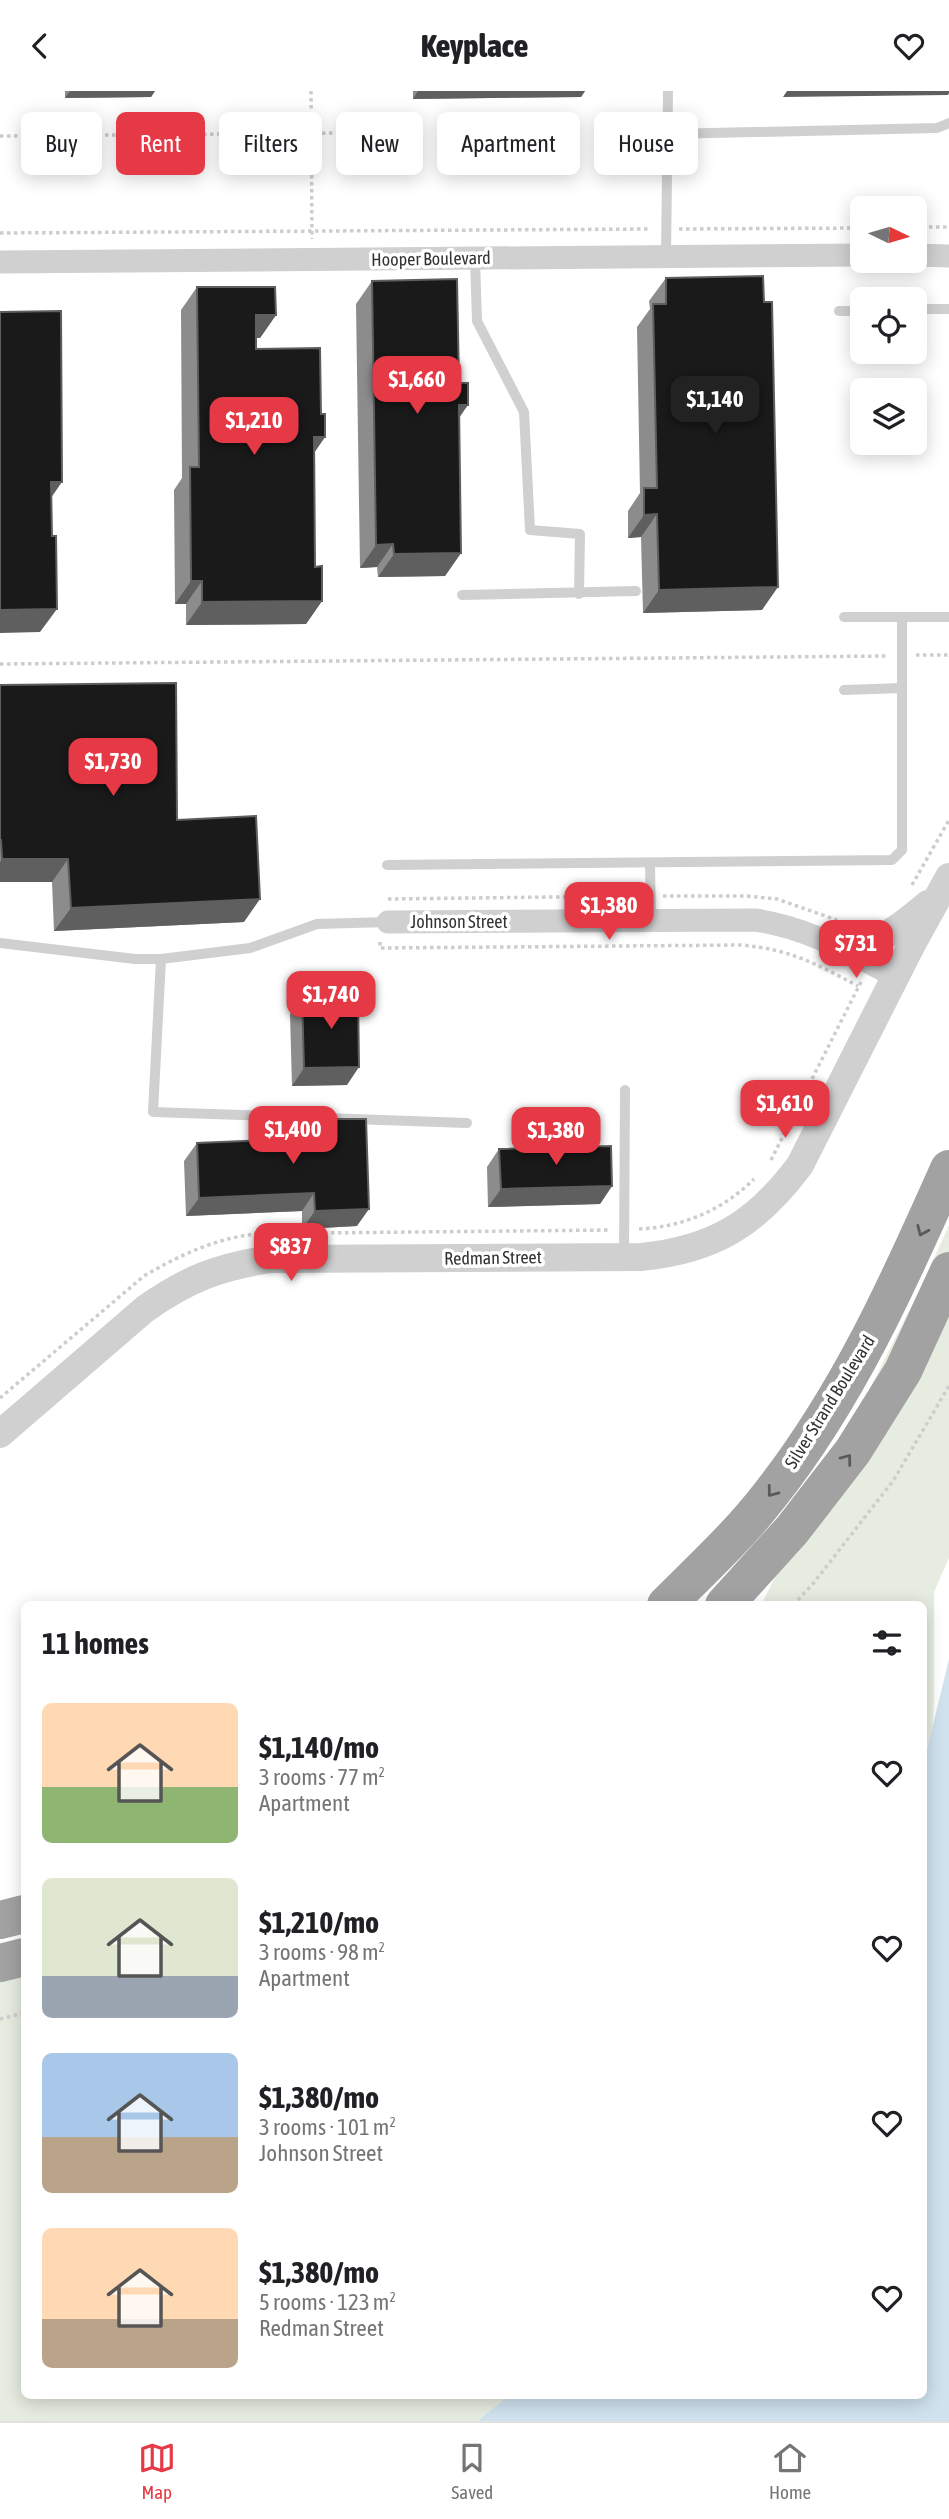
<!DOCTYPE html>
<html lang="en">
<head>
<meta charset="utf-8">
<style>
  :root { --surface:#fff; --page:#f6f6f6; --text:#202124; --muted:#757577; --line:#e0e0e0; --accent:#e63946 }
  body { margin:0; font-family:"Asap Condensed",sans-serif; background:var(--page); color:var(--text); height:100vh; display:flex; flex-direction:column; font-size:26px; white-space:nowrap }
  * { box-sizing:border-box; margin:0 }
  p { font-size:23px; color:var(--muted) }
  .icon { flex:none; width:38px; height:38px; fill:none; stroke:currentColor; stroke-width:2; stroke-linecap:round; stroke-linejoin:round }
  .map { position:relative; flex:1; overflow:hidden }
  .sheet { position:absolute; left:21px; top:1510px; width:906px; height:798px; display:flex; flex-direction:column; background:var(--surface); border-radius:10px; box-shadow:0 4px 18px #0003 }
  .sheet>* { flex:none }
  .top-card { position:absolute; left:21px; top:21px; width:908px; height:63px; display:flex; gap:14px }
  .needle { width:46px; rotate:95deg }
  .buttons { position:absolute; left:850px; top:105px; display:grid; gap:14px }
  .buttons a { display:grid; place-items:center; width:77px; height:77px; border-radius:10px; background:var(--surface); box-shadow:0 4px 18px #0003; font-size:35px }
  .price { position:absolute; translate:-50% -60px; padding:0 16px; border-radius:14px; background:var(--accent); color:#fff; font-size:23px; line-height:46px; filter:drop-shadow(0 2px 4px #0008) }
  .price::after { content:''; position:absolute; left:50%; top:42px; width:21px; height:16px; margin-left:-10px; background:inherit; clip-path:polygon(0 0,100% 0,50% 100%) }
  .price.selected { background:#222; color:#fff }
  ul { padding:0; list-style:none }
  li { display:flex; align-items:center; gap:21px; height:175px; padding:0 21px }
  li span { display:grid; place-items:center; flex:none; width:196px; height:140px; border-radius:10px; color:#555 }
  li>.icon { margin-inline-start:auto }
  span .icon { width:84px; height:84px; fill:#fffc; stroke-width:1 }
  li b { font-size:30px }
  h2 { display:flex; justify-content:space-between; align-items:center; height:84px; padding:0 21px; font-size:30px }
  .pill { padding:0 24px; border-radius:10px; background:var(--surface); box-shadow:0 4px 18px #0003; font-size:24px; line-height:63px }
  .pill.selected { background:var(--accent); color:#fff }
  header { display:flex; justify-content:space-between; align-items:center; height:91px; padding:0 21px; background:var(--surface); font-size:32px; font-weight:800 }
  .tab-bar { display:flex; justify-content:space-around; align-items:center; height:98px; border-top:2px solid var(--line); background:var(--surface); font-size:19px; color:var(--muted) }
  .tab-bar a { display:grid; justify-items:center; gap:4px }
  .tab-bar .selected { color:var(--accent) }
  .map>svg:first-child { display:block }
  .green { fill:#e6ecdf }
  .water { fill:#cfe2ee }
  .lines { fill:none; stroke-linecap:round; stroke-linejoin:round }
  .path { stroke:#cdcdcd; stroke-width:3.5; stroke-dasharray:3.5 3.5; stroke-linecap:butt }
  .service { stroke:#d0d0d0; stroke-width:10 }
  .minor { stroke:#d0d0d0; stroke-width:23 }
  .tertiary { stroke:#d0d0d0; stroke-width:28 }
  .trunk { stroke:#a2a2a2; stroke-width:38 }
  .wall { fill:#8c8c8c }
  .shaded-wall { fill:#5f5f5f }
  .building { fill:#1a1a1a; stroke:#5f5f5f; stroke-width:2 }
  .oneway { stroke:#5a5a5a }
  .labels { text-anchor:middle; stroke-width:7; stroke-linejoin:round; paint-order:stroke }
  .street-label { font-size:18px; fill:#333; stroke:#fff }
</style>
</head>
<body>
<header><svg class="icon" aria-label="back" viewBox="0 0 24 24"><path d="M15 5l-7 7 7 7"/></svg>Keyplace<svg class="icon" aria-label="heart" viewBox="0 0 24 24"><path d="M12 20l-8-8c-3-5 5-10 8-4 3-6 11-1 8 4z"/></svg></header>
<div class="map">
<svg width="949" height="2330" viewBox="0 0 949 2330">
  <rect width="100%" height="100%" fill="#fff"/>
  <g class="green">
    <path d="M949 1134V1467L934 1501V1609L927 1753 924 1764V1514H761L923 1192Z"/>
    <path d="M24 1882V2305H540L516 2330H0V1887Z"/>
  </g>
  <path class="water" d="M949 1568V2330H478L508 2305H924V1671Z"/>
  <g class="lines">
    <g class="path">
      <path d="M311 0 312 148"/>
      <path d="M0 45 340 42"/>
      <path d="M915 136H949"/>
      <path d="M679 138 863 137"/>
      <path d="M0 142 651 138"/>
      <path d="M916 564H949"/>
      <path d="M0 573 887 565"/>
      <path d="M912 794 949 729"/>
      <path d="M663 805H746L777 808 837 829"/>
      <path d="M388 808 638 805"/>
      <path d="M380 851V857L742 854C792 859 814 872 858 895"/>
      <path d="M771 1069 862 889"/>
      <path d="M639 1138C683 1136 723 1119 754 1088"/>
      <path d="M317 1142 610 1139"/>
      <path d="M0 1307 144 1185C183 1162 225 1143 271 1142"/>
      <path d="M793 1514 812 1494 893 1390 949 1295"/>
      <path d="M0 1928 24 1922"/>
    </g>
    <g class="service">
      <path d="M668 43 937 37 949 32"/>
      <path d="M666 166 668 0"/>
      <path d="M475 168 477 230 524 321 530 439 580 443 579 503"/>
      <path d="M915 218H949"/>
      <path d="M839 220H863"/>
      <path d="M462 504 636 500"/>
      <path d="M844 526H949"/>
      <path d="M844 599 902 597"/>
      <path d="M650 772 651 829"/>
      <path d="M387 774 892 769 902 759V527"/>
      <path d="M0 852 135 868H161L250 857 317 833 388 831"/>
      <path d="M161 868 153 1021 467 1032"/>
      <path d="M624 1163 625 999"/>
    </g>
    <g class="minor">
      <path d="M915 164 949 165"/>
      <path d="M0 171 863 164"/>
      <path d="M388 831 755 829C809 837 848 861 895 885"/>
    </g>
    <g class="tertiary">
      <path d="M836 854C878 855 897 839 928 813"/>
      <path d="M0 1343 145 1218C187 1188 221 1175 271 1168L641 1166C714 1159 757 1132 800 1074L912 853 949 786"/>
    </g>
    <g class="trunk">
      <path d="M666 1514C701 1479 739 1444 769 1405 847 1307 899 1191 949 1078"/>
      <path d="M724 1514 792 1439 853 1360 903 1280 949 1180"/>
      <path d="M0 1829 24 1823"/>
      <path d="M0 1872 24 1866"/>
    </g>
  </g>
  <g class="wall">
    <path d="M65 0H155L151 6 65 7Z"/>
    <path d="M413 0H585L581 6 413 8Z"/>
    <path d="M666 187 762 519 643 522 641 446 628 447V420L640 402 637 236 650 218 649 210Z"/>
    <path d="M372 190 459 327 461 462 445 485 378 486 377 476 360 477 356 213Z"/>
    <path d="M197 196 276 224 260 247H256V258L321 323 325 346 314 362 315 476 322 510 306 533 186 534V513H175L174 399 182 387 181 219Z"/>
    <path d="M0 594 177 729 244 831 54 840 52 791H0Z"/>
    <path d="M302 905 347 994 292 995 290 923Z"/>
    <path d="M312 1028 357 1135 302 1138V1120L186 1125 184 1070 197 1052 299 1048V1046Z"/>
    <path d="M499 1058 612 1095 600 1113 488 1116 487 1076Z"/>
  </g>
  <g class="shaded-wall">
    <path d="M70 0H155L151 6 65 7Z"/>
    <path d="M418 0H585L581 6 413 8Z"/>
    <path d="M787 0H949V2L948 4 783 6Z"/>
    <path d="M256 224H276L260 247H240Z"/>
    <path d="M459 314H468L452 337Z"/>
    <path d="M314 346H325L309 369Z"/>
    <path d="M51 391H62L46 414Z"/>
    <path d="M657 423 641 446 628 447 644 424Z"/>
    <path d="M393 453 377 476 360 477 376 454Z"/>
    <path d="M461 462 445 485 378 486 394 463Z"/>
    <path d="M191 490H202L186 513H175Z"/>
    <path d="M778 496 762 519 643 522 659 499Z"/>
    <path d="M322 510 306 533 186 534 202 511Z"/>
    <path d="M57 518 40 541 0 542V519Z"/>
    <path d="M2 768H68L52 791H0V771Z"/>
    <path d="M260 808 244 831 54 840 71 817Z"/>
    <path d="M359 976 347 994 292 995 304 977Z"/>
    <path d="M612 1095 600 1113 488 1116 501 1098Z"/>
    <path d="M314 1102 302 1120 186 1125 199 1107Z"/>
    <path d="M369 1118 357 1135 302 1138 315 1120Z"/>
  </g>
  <g class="building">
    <path d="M763 185 764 211H772L778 496 659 499 657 423 644 424V397H657L653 213H666V187Z"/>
    <path d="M457 188 459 292H468V314H459L461 462 394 463 393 453 376 454 372 190Z"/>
    <path d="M197 196H275L276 224H256V258L320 257 321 323H325V346H314L315 476 322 475V510L202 511V490H191L190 376H199Z"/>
    <path d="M61 220 62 391H51L52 445H56L57 518 0 519V221Z"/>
    <path d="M176 592 177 729 256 725 260 808 71 817 68 768H2L1 749H0V594Z"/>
    <path d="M358 904 359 976 304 977 302 905Z"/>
    <path d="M312 1028H366L369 1118 315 1120 314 1102 199 1107 197 1052 312 1047Z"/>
    <path d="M611 1055 612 1095 501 1098 499 1058Z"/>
  </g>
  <defs><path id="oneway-chevron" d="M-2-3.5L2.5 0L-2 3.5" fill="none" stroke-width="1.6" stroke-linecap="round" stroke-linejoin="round" transform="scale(1.75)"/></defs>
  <g class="oneway">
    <use href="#oneway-chevron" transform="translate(922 1140) rotate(114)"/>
    <use href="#oneway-chevron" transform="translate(847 1368) rotate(-53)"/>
    <use href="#oneway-chevron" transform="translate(772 1401) rotate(127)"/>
  </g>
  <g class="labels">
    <g class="street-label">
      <text transform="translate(431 168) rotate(-1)" y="6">Hooper Boulevard</text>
      <text x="459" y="837">Johnson Street</text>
      <text transform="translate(493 1167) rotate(-1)" y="6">Redman Street</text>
      <text transform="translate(830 1311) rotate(-58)" y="6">Silver Strand Boulevard</text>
    </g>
  </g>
</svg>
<div class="buttons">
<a><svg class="needle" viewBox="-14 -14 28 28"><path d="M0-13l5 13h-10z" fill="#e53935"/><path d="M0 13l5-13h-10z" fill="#757577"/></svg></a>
<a><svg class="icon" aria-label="locate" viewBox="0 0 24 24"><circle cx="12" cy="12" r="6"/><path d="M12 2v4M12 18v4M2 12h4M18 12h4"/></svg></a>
<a><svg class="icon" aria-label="layers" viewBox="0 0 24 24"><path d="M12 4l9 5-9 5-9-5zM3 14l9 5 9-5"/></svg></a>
</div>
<b class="price" style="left:417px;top:325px">$1,660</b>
<b class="price selected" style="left:715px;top:345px">$1,140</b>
<b class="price" style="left:254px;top:366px">$1,210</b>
<b class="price" style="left:113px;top:707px">$1,730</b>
<b class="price" style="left:609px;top:851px">$1,380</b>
<b class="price" style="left:856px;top:889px">$731</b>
<b class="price" style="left:331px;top:940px">$1,740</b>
<b class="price" style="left:785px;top:1049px">$1,610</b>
<b class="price" style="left:293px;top:1075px">$1,400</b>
<b class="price" style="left:556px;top:1076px">$1,380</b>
<b class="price" style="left:291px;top:1192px">$837</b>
<div class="top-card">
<a class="pill">Buy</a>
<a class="pill selected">Rent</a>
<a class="pill">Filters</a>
<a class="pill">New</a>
<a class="pill">Apartment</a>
<a class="pill">House</a>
</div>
<section class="sheet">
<h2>11 homes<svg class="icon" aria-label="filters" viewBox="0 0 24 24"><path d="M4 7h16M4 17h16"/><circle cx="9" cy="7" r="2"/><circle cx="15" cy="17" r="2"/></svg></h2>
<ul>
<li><span style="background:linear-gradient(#ffd9b3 60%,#8fb573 0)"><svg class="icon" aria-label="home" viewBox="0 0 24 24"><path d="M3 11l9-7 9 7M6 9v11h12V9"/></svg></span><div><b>$1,140/mo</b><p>3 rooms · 77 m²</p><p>Apartment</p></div><svg class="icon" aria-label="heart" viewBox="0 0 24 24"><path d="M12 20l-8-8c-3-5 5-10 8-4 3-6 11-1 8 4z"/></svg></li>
<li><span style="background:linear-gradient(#dfe7d0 70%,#9aa5b1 0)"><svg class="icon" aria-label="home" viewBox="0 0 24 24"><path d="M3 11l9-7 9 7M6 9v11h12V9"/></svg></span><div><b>$1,210/mo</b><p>3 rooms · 98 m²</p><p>Apartment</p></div><svg class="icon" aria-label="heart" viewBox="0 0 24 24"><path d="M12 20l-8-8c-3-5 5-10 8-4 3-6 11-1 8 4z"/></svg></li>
<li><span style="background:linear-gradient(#a9c7e8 60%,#b9a48a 0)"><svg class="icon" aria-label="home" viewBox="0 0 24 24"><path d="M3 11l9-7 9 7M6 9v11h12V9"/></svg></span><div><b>$1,380/mo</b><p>3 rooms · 101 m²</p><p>Johnson Street</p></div><svg class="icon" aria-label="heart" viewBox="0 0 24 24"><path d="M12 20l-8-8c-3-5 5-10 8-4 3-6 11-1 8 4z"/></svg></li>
<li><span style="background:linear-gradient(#ffd9b3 65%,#b9a48a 0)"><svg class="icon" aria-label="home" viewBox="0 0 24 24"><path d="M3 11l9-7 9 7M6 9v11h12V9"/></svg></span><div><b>$1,380/mo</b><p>5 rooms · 123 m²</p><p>Redman Street</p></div><svg class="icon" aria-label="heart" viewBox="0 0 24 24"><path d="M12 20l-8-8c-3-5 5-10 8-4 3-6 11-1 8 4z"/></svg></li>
</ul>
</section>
</div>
<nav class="tab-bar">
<a class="selected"><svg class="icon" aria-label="map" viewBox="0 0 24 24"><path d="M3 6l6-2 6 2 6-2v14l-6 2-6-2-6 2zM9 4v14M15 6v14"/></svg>Map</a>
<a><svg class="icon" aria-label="saved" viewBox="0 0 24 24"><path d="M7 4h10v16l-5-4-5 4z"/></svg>Saved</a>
<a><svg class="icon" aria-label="home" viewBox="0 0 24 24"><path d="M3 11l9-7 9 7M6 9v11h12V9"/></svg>Home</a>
</nav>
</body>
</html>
